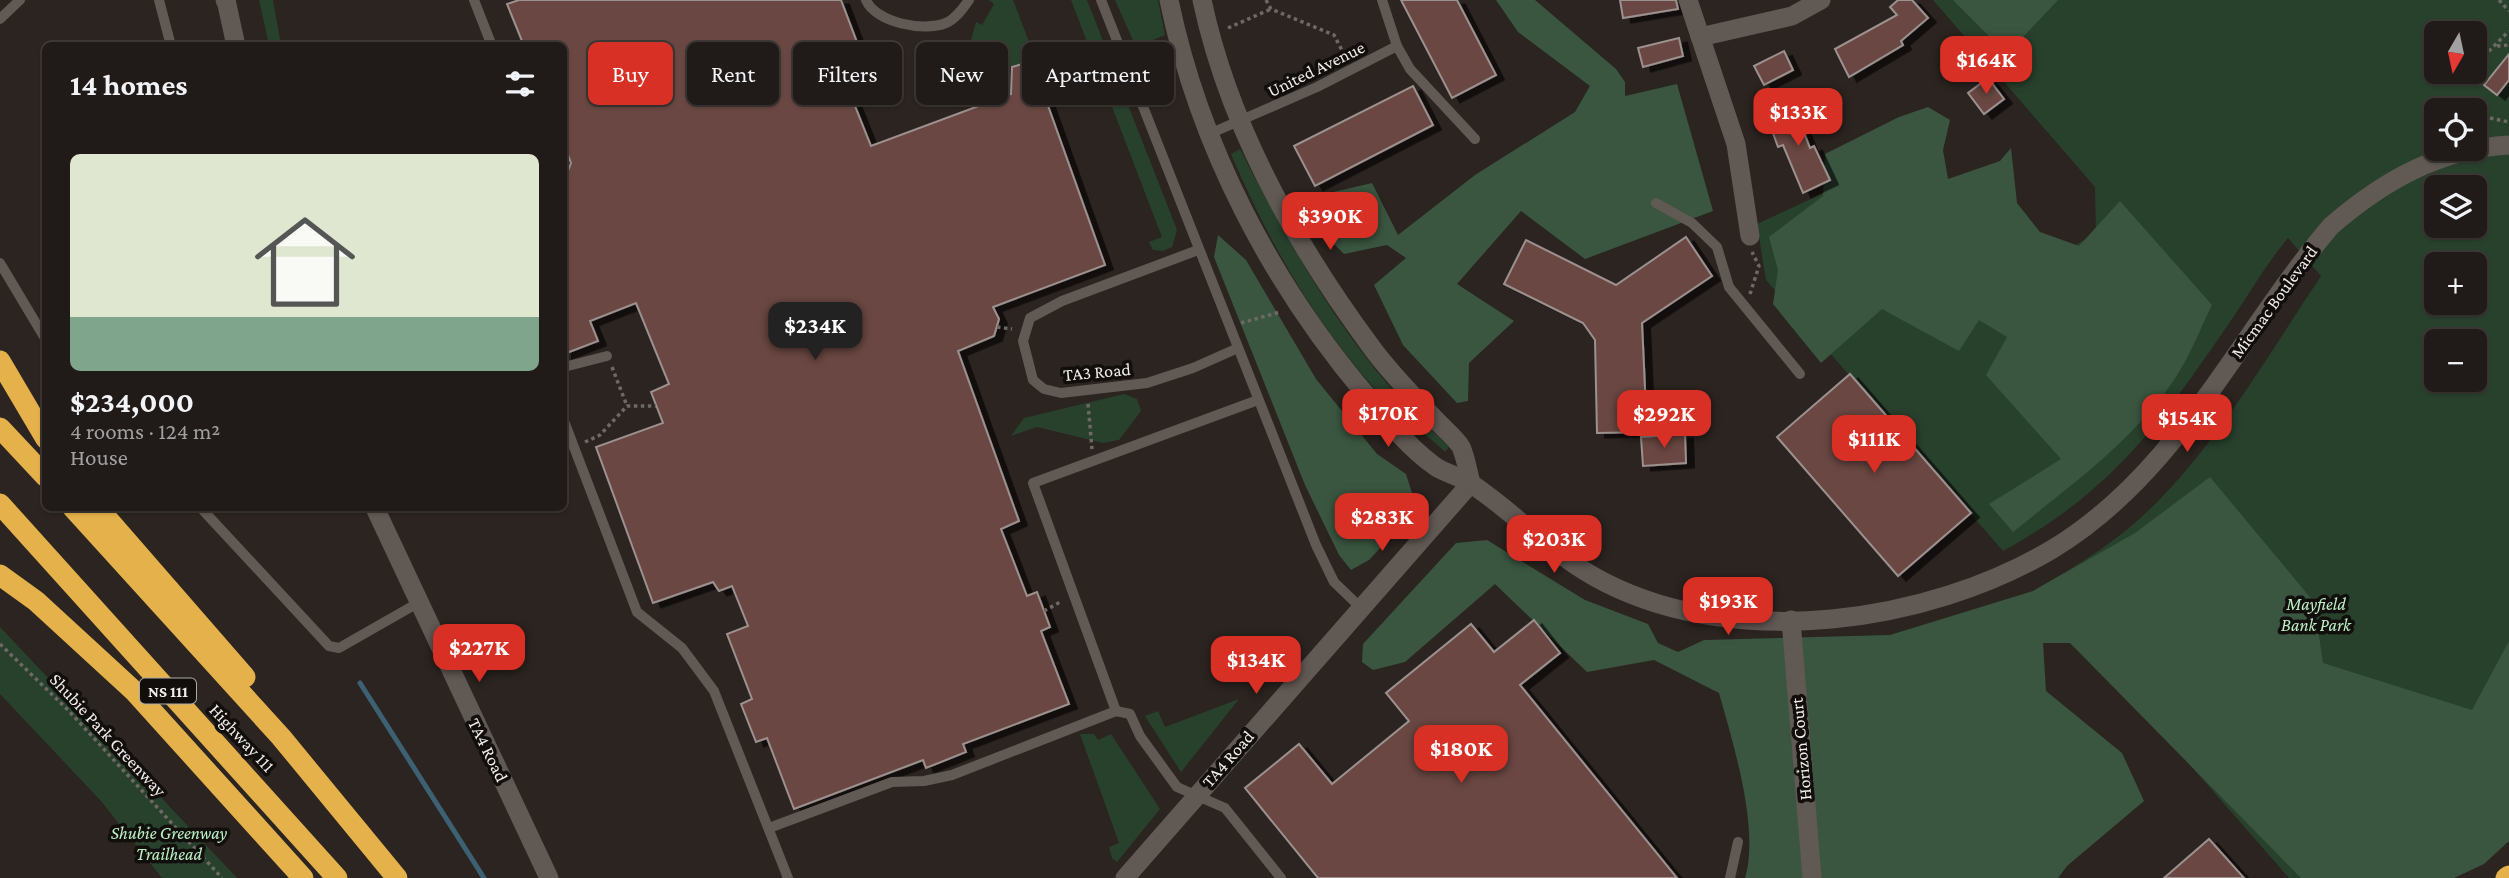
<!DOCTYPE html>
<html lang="en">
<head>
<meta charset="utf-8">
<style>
  :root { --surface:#201b18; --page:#282421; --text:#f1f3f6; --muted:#a2a1a2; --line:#3d3937; --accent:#d93025 }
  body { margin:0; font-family:"Crimson Pro",serif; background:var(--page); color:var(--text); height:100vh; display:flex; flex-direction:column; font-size:26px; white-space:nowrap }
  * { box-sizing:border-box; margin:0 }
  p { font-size:23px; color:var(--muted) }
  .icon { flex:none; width:38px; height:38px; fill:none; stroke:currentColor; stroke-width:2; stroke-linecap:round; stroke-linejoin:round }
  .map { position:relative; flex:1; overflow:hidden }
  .sheet { position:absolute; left:42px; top:42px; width:525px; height:469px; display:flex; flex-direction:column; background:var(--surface); border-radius:10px; box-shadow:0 2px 5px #0004,0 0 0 2px var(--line) }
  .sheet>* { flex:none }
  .guide { position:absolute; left:588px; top:42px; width:665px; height:63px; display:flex; gap:14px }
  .needle { width:46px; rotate:189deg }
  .tools { position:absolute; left:2424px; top:21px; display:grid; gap:14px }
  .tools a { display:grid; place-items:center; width:63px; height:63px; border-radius:10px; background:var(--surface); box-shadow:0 2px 5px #0004,0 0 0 2px var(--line); font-size:35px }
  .price { position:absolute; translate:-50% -60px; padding:0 16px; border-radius:14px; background:var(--accent); color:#fff; font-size:23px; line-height:46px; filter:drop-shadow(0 2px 4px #0008) }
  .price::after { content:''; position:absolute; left:50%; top:42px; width:21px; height:16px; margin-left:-10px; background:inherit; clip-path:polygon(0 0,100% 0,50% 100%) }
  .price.active { background:#222; color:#fff }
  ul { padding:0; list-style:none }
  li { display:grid; align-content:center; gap:14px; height:371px; padding:0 28px }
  li span { display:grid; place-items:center; height:217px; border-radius:10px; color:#555 }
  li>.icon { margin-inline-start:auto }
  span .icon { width:126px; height:126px; fill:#fffc; stroke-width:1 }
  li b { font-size:30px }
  h2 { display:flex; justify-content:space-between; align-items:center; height:84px; padding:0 28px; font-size:30px }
  .chip { padding:0 24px; border-radius:10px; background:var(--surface); box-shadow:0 2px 5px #0004,0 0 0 2px var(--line); font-size:24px; line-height:63px }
  .chip.active { background:var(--accent); color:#fff }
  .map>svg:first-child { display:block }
  .green { fill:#28412d; fill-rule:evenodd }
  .forest { fill:#3a5640 }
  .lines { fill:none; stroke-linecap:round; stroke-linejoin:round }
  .stream { stroke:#3d6172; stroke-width:5 }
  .building { fill:#6b4743; stroke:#9b918f; stroke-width:2; filter:url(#shadow) }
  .path { stroke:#6f6865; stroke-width:3.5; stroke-dasharray:3.5 3.5; stroke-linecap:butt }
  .service { stroke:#615954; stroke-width:10 }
  .minor { stroke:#615954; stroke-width:19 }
  .tertiary { stroke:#615954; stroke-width:19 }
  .motorway { stroke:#e5b14a; stroke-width:21 }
  .labels { text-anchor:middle; stroke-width:7; stroke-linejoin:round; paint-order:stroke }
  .shield { fill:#110e0c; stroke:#aeaaa7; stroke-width:2 }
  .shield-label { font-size:16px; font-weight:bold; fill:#f2edea }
  .street-label { font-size:18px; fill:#f2edea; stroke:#110e0c }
  .park-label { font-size:18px; font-style:italic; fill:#bdf2c6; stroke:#110e0c }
</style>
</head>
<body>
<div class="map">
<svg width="2509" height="878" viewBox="0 0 2509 878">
  <defs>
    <filter id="shadow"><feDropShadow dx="8" dy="4.5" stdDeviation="0" flood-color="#0009"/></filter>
  </defs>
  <rect width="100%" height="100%" fill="#2b2420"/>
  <g class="green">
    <path d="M259 0H273L281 45H269Z"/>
    <path d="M989 0H1013L1036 60 1012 67 986 61 971 40 976 22 982 25 994 4Z"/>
    <path d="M1071 0H1087L1177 230 1172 247 1163 251 1153 250 1149 242 1162 237Z"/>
    <path d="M1115 0H1158L1165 35 1136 47Z"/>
    <path d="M1933 0H2509V815L2437 878H2289L2036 589C2077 566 2116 542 2150 509 2218 443 2268 355 2321 276L2288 238C2267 263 2249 294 2230 322 2161 422 2113 491 2003 551L1766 280 1757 224 1875 169 1971 221 2038 267 2096 233 2095 187ZM2436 33H2474V72H2436ZM2436 110H2474V149H2436ZM2436 187H2474V226H2436ZM2436 264H2474V303H2436ZM2436 341H2474V380H2436Z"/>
    <path d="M1240 149C1278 223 1317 294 1368 360 1392 392 1421 419 1449 447L1445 452C1428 435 1408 423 1392 407 1322 336 1269 244 1231 154Z"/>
    <path d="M1124 394 1137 399 1141 411 1119 440 1103 443 1037 427 1011 436 1024 418Z"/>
    <path d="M0 627 237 878H162L101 801 0 694Z"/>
    <path d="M1239 699 1181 772 1145 716 1158 711 1165 727Z"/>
    <path d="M1080 734H1094L1098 740 1111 734 1160 809 1117 862 1112 858 1109 847 1119 843Z"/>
  </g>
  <g class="forest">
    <path d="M1496 0H1535L1616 69 1625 82V96L1677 84 1713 211 1585 259 1521 211 1457 284 1514 321 1469 363 1468 401 1457 403 1403 345 1374 285 1406 258 1387 245 1344 254 1326 236 1325 194 1372 183 1398 235 1475 175 1575 112 1590 86 1518 32Z"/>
    <path d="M1953 0H2058L2007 54Z"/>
    <path d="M1928 107 1950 120 1943 150 1948 179 2000 161 2011 148 2017 203 2040 232 2079 246 2120 201 2212 305C2201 327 2192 351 2179 372 2139 437 2072 484 2013 532L1989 504 2061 459 1986 375 2007 337 1979 320 1959 351 1882 309 1821 363 1773 304 1778 270 1769 237 1823 196 1825 154 1899 117Z"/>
    <path d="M1218 235 1246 260 1316 379 1377 454 1406 474 1413 496 1402 525 1369 560 1351 570 1339 555 1305 485 1214 257Z"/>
    <path d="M2210 477 2314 602 2323 663 2472 710 2509 641V841L2484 864 2454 878H2301L2070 643H2043L2046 691 2122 753 2144 801 2067 866 2058 878H1745C1760 829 1733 743 1719 693L1654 660 1587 672 1495 584 1405 662 1373 670 1362 662 1363 644 1456 543 1487 540 1585 600 1648 624 1658 643 1678 652 1704 640 1890 635 2033 591 2135 533Z"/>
  </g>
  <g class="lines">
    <path class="stream" d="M360 683 484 878"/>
  </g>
  <g class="building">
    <path d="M519 0H841L872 82 849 91 871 146 1011 94 1012 67 1032 61 1105 265 993 307 999 319 994 336 958 351 1019 521 1001 529 1027 596 1037 592 1050 627 1041 631 1069 704 963 744 966 752 926 768 923 760 794 809 767 738 756 742 741 704 752 699 727 634 748 626 732 586 719 591 713 582 653 603 596 447 663 423 651 392 669 384 636 303 590 321 598 341 564 354V181L571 163 564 144V46H524L507 4Z"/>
    <path d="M1401 0H1457L1496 75 1452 98Z"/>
    <path d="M1620 0H1676L1678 9 1623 18Z"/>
    <path d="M1898 0H1912L1928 18 1901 41 1903 45 1849 77 1835 49 1897 15 1890 7Z"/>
    <path d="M1679 38 1683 56 1643 67 1638 48Z"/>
    <path d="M1784 51 1793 70 1764 85 1754 66Z"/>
    <path d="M2509 54V80L2497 95 2484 85Z"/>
    <path d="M1988 78 2004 99 1984 114 1968 93Z"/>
    <path d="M1413 86 1433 125 1315 186 1294 146Z"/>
    <path d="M1793 104 1810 148 1814 146 1830 180 1803 193 1783 145 1778 147 1766 114Z"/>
    <path d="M1686 237 1712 276 1642 323 1647 432 1597 433 1595 340 1583 323 1504 284 1526 240 1616 285Z"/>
    <path d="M1850 374 1971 513 1898 576 1777 437Z"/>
    <path d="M1685 434 1686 463 1643 466 1641 437Z"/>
    <path d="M1534 620 1560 653 1520 685 1677 878H1318L1245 788 1299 744 1332 784 1409 721 1386 693 1471 624 1494 652Z"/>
    <path d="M2209 839 2244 878H2164Z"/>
  </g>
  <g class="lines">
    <g class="path">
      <path d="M1266 0 1271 9 1334 35 1346 58"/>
      <path d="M2499 0 2509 11"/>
      <path d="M1228 28 1271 9"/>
      <path d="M2497 46 2509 45"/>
      <path d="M2474 66 2509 31"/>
      <path d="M2453 85 2468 72"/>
      <path d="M2490 118 2509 122"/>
      <path d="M1750 294 1759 266 1752 252"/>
      <path d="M1241 323 1280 312"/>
      <path d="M997 327 1012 329"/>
      <path d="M612 367 627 406"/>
      <path d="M1088 404 1092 449"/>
      <path d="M585 442 600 435 627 406H656"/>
      <path d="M1044 611 1062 601"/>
      <path d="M0 644 68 710 222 878"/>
    </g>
    <g class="service">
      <path d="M159 0 171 46"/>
      <path d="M474 0 492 46"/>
      <path d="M866 0C876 23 924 32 946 23 956 19 963 8 969 0"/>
      <path d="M1101 0 1316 545 1334 582 1361 608"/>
      <path d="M1382 0 1397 46 1410 69 1475 139"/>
      <path d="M0 19 20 0"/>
      <path d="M1209 134 1317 87 1397 46"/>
      <path d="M1656 203 1692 223 1717 247 1729 287 1800 374"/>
      <path d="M1198 250 1062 301 1030 318 1023 341 1033 380 1044 389 1061 393 1147 383 1193 368 1238 348"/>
      <path d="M0 263 46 340"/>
      <path d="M564 367 607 356"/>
      <path d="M564 421 637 612 682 648 714 691 788 878"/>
      <path d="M201 508 329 646 339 648 418 603"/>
      <path d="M1116 711 1033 483 1258 400"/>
      <path d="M769 828 892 782 924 781 952 775 1116 711 1130 714 1140 736 1177 787 1225 808 1281 878"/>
      <path d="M1730 878 1738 842"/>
    </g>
    <g class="minor">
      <path d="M226 0 236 46"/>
      <path d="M1688 0 1736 144 1750 236"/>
      <path d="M1700 37 1792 16 1821 0"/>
      <path d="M375 508 549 878"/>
      <path d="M1791 620 1812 878"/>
      <path d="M1125 878 1471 483"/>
    </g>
    <g class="tertiary">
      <path d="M225 0 226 1"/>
      <path d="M1169 0C1199 145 1271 283 1367 396 1386 420 1410 449 1436 467 1447 474 1462 477 1473 485 1519 516 1555 558 1606 583 1739 650 1927 623 2051 550 2177 475 2239 334 2331 226 2383 181 2439 149 2509 145"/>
      <path d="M1202 0C1229 127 1295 244 1372 348 1391 374 1414 397 1436 420 1443 428 1456 438 1461 447 1466 458 1468 472 1471 483"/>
    </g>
    <g class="motorway">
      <path d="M0 361 46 439"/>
      <path d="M0 428 46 477"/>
      <path d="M0 504 337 878"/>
      <path d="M73 508 281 737 397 878"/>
      <path d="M98 508 245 677"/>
      <path d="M0 575 36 601 134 691 303 878"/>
      <path d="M2506 878 2509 876"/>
    </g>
  </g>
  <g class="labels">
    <rect class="shield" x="140" y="678.5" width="56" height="25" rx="5"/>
    <g class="shield-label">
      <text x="168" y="697">NS 111</text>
    </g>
    <g class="street-label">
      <text transform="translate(1316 69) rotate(-26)" y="6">United Avenue</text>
      <text transform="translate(2274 302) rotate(-54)" y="6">Micmac Boulevard</text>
      <text transform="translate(1097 372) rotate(-5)" y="6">TA3 Road</text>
      <text transform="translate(108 735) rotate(47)" y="6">Shubie Park Greenway</text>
      <text transform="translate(242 738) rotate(47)" y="6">Highway 111</text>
      <text transform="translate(1801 749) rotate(-95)" y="6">Horizon Court</text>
      <text transform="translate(488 750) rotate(64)" y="6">TA4 Road</text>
      <text transform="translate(1228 759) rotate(-49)" y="6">TA4 Road</text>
    </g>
    <g class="park-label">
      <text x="2316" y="610">Mayfield<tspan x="2316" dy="21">Bank Park</tspan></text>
      <text x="169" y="839">Shubie Greenway<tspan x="169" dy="21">Trailhead</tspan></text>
    </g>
  </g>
</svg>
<div class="tools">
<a><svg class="needle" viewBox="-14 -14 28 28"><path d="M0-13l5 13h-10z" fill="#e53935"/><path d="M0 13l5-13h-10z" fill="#a2a1a2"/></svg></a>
<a><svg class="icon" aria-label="locate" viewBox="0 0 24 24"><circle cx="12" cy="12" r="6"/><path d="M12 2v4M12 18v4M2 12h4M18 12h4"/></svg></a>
<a><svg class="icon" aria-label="layers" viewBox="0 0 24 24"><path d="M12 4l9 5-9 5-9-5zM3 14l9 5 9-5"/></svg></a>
<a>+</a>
<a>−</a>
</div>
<b class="price" style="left:1986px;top:96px">$164K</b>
<b class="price" style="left:1798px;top:148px">$133K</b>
<b class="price" style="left:1330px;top:252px">$390K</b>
<b class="price active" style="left:815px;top:362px">$234K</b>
<b class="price" style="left:1388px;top:449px">$170K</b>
<b class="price" style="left:1664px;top:450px">$292K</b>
<b class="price" style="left:2187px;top:454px">$154K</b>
<b class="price" style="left:1874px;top:475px">$111K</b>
<b class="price" style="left:1382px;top:553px">$283K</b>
<b class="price" style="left:1554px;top:575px">$203K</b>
<b class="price" style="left:1728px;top:637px">$193K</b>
<b class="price" style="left:479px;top:684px">$227K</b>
<b class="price" style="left:1256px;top:696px">$134K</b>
<b class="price" style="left:1461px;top:785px">$180K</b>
<div class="guide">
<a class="chip active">Buy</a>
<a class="chip">Rent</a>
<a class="chip">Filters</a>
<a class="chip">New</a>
<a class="chip">Apartment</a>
</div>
<section class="sheet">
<h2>14 homes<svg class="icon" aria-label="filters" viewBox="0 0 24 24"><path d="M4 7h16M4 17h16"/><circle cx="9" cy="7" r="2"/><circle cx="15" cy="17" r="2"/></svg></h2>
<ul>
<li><span style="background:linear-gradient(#dfe7d0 75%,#7fa58c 0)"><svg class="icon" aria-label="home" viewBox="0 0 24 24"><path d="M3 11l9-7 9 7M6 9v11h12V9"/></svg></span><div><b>$234,000</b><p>4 rooms · 124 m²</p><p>House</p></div></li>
</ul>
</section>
</div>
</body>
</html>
